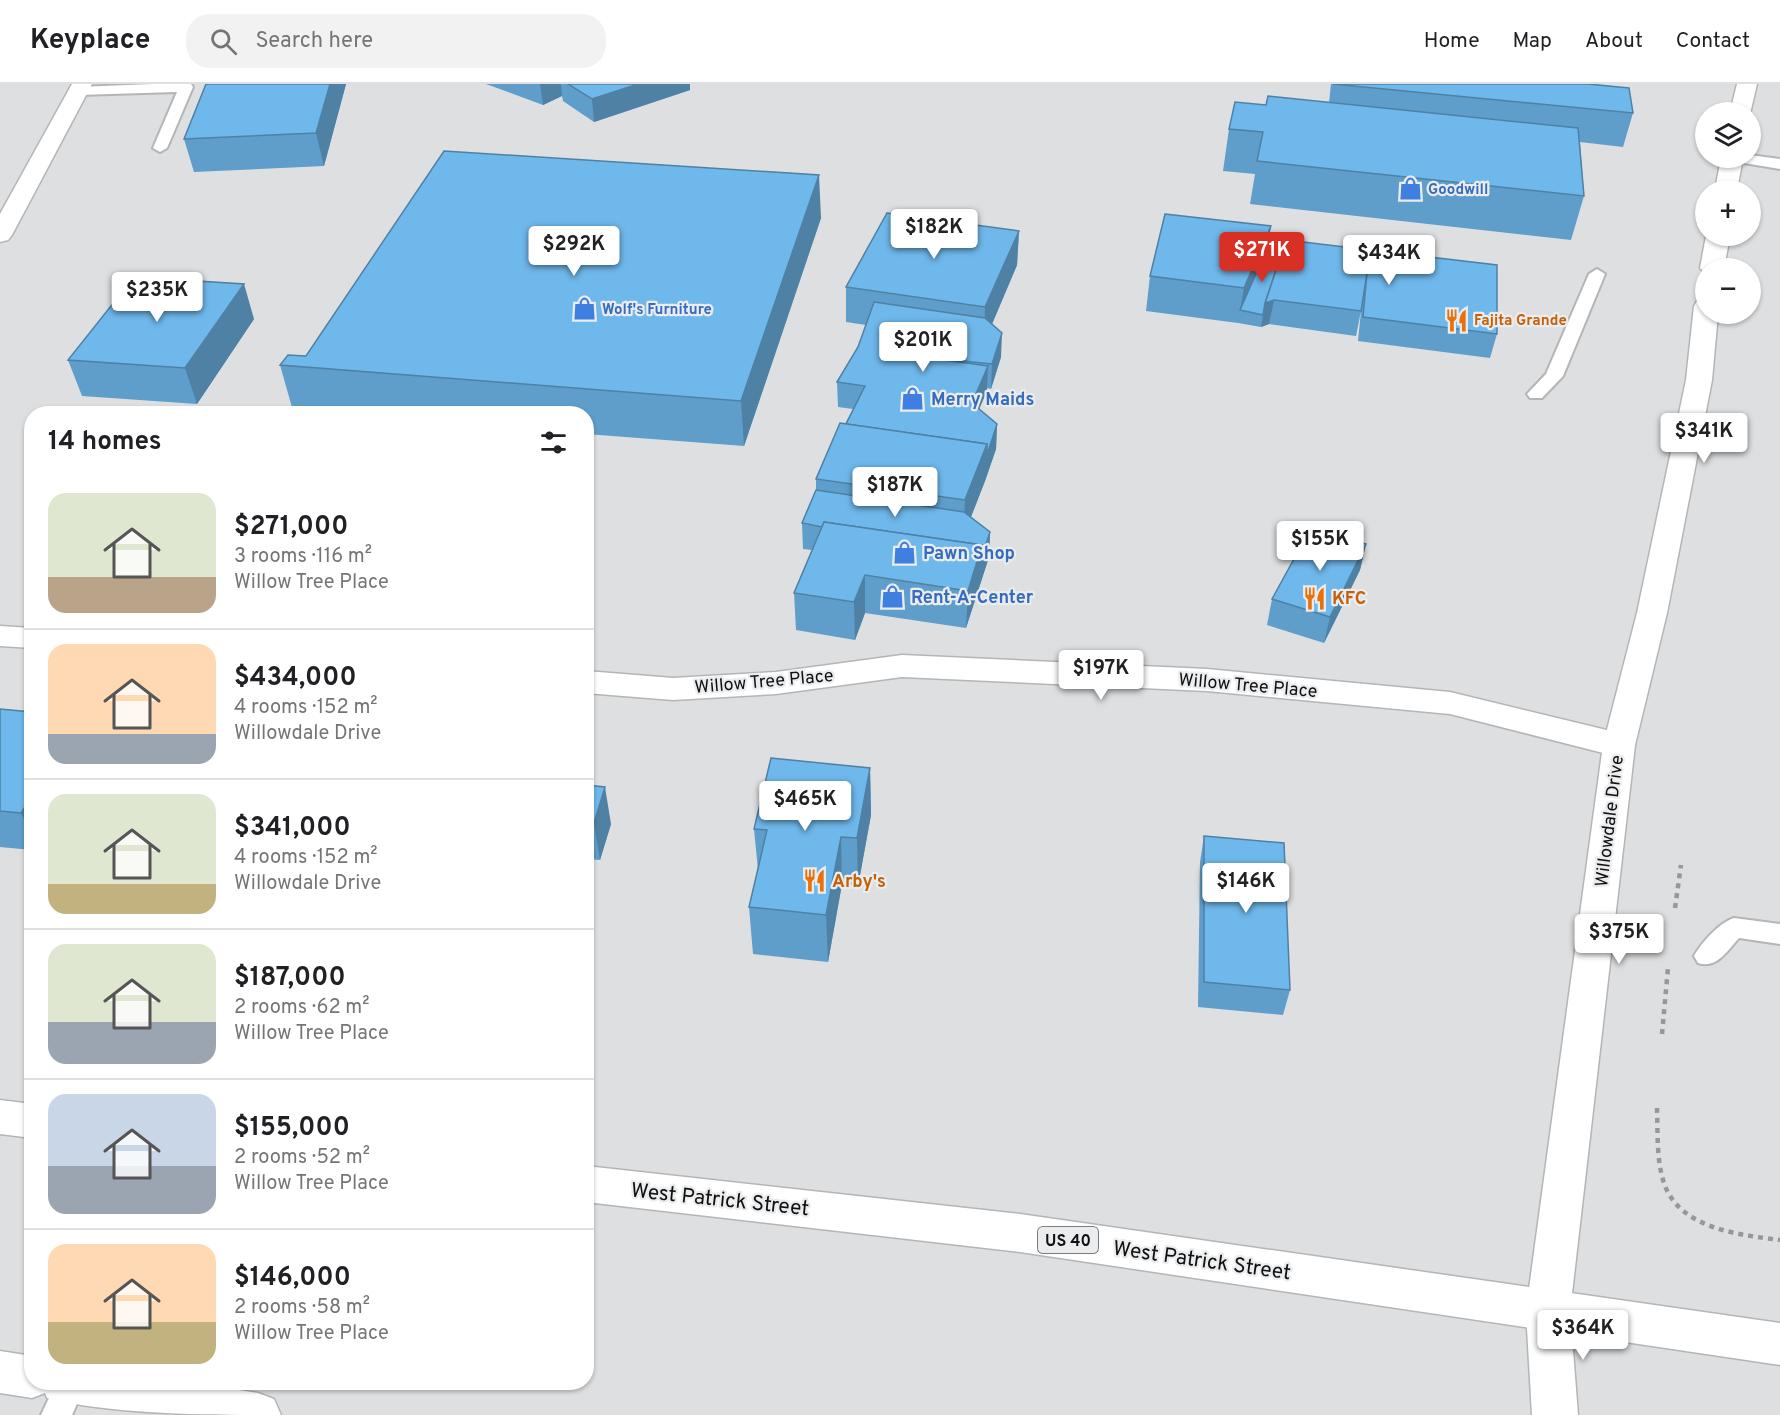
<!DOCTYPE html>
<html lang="en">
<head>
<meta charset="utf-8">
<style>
  :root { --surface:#fff; --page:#f2f2f2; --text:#202124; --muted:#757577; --line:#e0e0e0; --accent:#d93025 }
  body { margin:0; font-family:Overpass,sans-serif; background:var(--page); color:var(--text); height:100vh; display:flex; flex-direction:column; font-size:22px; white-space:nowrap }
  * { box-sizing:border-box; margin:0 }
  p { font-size:20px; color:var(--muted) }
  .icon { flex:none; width:33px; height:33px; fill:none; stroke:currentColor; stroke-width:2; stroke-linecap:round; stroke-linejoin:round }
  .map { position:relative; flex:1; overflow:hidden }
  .drawer { position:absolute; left:24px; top:322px; width:570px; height:984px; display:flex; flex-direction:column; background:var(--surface); border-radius:24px; box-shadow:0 2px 4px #0004 }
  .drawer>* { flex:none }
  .tools { position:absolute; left:1695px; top:18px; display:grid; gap:12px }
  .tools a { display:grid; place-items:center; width:66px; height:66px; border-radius:50%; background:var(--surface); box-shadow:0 2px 4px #0004; font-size:30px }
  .price { position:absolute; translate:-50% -51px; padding:0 14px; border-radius:6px; background:#fff; color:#222; font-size:20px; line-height:39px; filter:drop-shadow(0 2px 3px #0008) }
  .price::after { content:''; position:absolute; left:50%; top:36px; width:18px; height:14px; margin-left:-9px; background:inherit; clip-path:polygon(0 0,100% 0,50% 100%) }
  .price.selected { background:var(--accent); color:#fff }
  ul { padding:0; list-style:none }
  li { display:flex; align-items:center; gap:18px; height:150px; padding:0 24px }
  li+li { border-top:2px solid var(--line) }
  li span { display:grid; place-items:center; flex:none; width:168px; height:120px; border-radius:18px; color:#555 }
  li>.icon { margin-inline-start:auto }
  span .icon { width:72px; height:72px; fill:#fffc; stroke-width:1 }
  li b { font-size:26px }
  h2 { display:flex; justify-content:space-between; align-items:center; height:72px; padding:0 24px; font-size:26px }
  header { display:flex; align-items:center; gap:36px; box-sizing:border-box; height:84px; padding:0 30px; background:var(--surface); border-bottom:2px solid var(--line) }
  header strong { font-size:28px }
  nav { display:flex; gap:33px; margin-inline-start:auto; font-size:21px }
  .search { width:420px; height:54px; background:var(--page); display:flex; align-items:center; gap:15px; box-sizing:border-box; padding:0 21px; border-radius:24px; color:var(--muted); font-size:22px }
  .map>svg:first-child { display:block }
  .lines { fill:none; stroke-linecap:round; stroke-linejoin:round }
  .service-casing { stroke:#b3b5b7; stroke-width:4 }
  .minor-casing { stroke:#b3b5b7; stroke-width:3 }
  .tertiary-casing { stroke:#b3b5b7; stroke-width:3 }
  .primary-casing { stroke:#b3b5b7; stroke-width:3 }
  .path { stroke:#969799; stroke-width:4.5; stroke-dasharray:5 5; stroke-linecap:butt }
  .service { fill:#fff; fill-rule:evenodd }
  .minor { fill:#fff; fill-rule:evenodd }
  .tertiary { fill:#fff; fill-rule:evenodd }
  .primary { fill:#fff; fill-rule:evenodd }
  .wall { fill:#5f9eca }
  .shaded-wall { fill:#4e81a4 }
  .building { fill:#6fb8eb; stroke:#4e81a4; stroke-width:1.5 }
  .labels { text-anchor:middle; stroke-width:4.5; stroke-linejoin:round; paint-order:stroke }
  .far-shop-label { font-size:15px; font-weight:bold; fill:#366cbe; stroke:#eaecee; text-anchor:start }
  .far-food-label { font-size:15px; font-weight:bold; fill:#c56008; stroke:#eaecee; text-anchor:start }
  .shield { fill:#eaecee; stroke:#515253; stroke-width:1.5 }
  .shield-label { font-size:16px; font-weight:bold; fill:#101011 }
  .shop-label { font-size:18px; font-weight:bold; fill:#366cbe; stroke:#eaecee; text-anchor:start }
  .food-label { font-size:18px; font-weight:bold; fill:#c56008; stroke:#eaecee; text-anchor:start }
  .street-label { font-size:18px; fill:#101011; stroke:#eaecee }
  .near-street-label { font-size:21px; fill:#101011; stroke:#eaecee }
</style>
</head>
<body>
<header>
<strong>Keyplace</strong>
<div class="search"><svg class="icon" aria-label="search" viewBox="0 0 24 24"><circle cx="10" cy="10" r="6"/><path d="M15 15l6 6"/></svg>Search here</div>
<nav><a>Home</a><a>Map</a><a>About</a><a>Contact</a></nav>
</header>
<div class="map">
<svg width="1780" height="1331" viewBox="0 0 1780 1331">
  <rect width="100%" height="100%" fill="#dddfe1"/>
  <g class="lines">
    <defs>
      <g id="service">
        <path d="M153 0H191L193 3 167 64 160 68 153 64 177 8 78 11 71 7 78 3Z"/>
        <path d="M1750 71 1780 75V85L1744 79 1736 74H1750Z"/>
        <path d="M1597 185 1605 190 1563 292 1542 314H1530L1527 310 1546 290 1589 190Z"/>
        <path d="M1734 834 1780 840V860L1739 854C1727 867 1717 885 1698 879L1694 872C1702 858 1719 839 1734 834Z"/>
        <path d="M56 1299H86L72 1331H41Z"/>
      </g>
      <g id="minor">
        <path d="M0 542 32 544V564L0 562Z"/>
        <path d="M902 571 1207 585 1450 608 1619 649 1631 653 1635 661 1631 669 1619 673 1450 630 1207 607 902 593 776 610 673 616 586 609V587L673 594 776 588Z"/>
      </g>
      <g id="tertiary">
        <path d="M72 0H92L12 151 8 156 0 158V130Z"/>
        <path d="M1737 0H1757L1750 30 1730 28Z"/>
        <path d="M1721 74H1743L1737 106H1715Z"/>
        <path d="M1706 152H1730L1724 184H1706V190L1700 184Z"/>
        <path d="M1706 215V230H1718L1712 296 1667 529 1635 661 1570 1227 1578 1331H1532L1526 1227 1603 661 1637 529 1686 296 1694 222 1697 217Z"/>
      </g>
      <g id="primary">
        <path d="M0 1016 32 1020V1054L0 1050Z"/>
        <path d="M586 1082 1020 1130 1780 1239V1281L1020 1168 586 1118Z"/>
        <path d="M0 1267 32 1272V1299H196L258 1309 274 1315 281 1331C209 1331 114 1331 47 1314L45 1309 32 1314 0 1309Z"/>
      </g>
    </defs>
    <use href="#service" class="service-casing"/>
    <use href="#minor" class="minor-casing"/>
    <use href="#tertiary" class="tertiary-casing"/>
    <use href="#primary" class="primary-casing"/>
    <g class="path">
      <path d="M1675 824 1681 781"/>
      <path d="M1662 950 1668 884"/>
      <path d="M1657 1024C1658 1049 1656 1078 1665 1102 1682 1145 1740 1151 1780 1156"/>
    </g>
    <use href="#service" class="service"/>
    <use href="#minor" class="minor"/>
    <use href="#tertiary" class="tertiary"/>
    <use href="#primary" class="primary"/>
  </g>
  <g class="wall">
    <path d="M346 0 324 82 194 88 184 55Z"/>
    <path d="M486 0H690V6L594 38 563 17 562 12 543 21Z"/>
    <path d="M1331 0H1588L1633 29 1623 63 1580 58 1584 112 1571 156 1250 120 1255 90 1223 87 1229 45 1266 21 1329 19Z"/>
    <path d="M821 134 744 362 586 350V330H333L293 327 280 281 306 272Z"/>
    <path d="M1271 142 1267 165 1282 167 1497 250 1490 274 1358 257 1361 227 1356 252 1269 240 1261 243 1238 239 1146 227 1150 192Z"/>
    <path d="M1019 147 1017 181 992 240 1001 273 991 305 987 304 979 325 997 340 996 365 985 397 971 433 990 448 989 473 966 544 865 529 855 556 796 546 794 509 812 466 803 465 802 439 816 406V395L853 325 838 323 837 298 858 263 866 241 846 238V203Z"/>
    <path d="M254 235 197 320 82 312 68 276Z"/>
    <path d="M1366 460 1360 486 1324 559 1267 541 1272 515Z"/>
    <path d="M0 625 32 628V766L0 763Z"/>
    <path d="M870 684 871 731 858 802 842 800 828 878 753 870 749 823 758 786 754 745Z"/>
    <path d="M586 738 611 740 600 776 586 775Z"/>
    <path d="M1204 752 1290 906 1283 931 1198 923 1200 778Z"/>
  </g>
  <g class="shaded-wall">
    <path d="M330 0H346L324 82 316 49Z"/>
    <path d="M540 0H561L562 12 543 21Z"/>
    <path d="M638 0H690V6L594 38 592 15Z"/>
    <path d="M819 91 821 134 744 362 741 317Z"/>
    <path d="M1271 142 1265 177 1240 226 1244 204Z"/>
    <path d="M1019 147 1017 181 984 259 985 223Z"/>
    <path d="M244 200 254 235 197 320 185 284Z"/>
    <path d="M1274 216 1269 240 1261 243 1265 219Z"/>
    <path d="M1002 249 1001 273 991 305 992 280Z"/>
    <path d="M988 282 987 307 971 344 972 319Z"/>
    <path d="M997 340 996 365 985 397 963 453 965 416 987 360Z"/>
    <path d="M990 448 989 473 966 544 968 507 982 461Z"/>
    <path d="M1366 460 1360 486 1324 559 1330 533Z"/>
    <path d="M865 491V529L855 556 854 518Z"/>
    <path d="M870 684 871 731 858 802 857 754Z"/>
    <path d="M605 703 611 740 600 776 594 739Z"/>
    <path d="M32 712V751L21 729Z"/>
    <path d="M841 753 842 800 828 878 826 831Z"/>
  </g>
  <g class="building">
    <path d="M206 0H330L316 49 184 55Z"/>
    <path d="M568 0H638L592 15Z"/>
    <path d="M1333 0H1588L1629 4 1633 29Z"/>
    <path d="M1268 12 1578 44 1584 112 1257 77 1263 48 1229 45 1235 18 1266 21Z"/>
    <path d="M444 67 819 91 741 317 280 281 288 271 306 272Z"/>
    <path d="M887 129 1019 147 985 223 846 203Z"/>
    <path d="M1165 130 1271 142 1244 204 1150 192Z"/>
    <path d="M1286 156 1497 181V250L1363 233 1367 189 1361 227 1274 216 1265 219Z"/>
    <path d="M1267 165 1282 167 1265 219 1263 231 1240 226Z"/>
    <path d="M134 193 244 200 185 284 68 276Z"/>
    <path d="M874 218 985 234 1002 249 992 280 924 273 988 282 972 319 997 340 987 371V360L846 340 865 302 837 298 858 263Z"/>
    <path d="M840 339 987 360 965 416 816 395Z"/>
    <path d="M816 406 964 428 990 448 982 472V461L824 438 822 443 802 439Z"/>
    <path d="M824 438 982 461 968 507 865 491 854 518 794 509Z"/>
    <path d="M1311 444 1366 460 1330 533 1272 515Z"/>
    <path d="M0 625 32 628V712L21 729 0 727Z"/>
    <path d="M771 674 870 684 857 754 841 753 826 831 749 823 767 746 754 745Z"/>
    <path d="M586 701 605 703 594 739 586 738Z"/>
    <path d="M1204 752 1284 759 1290 906 1204 898Z"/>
  </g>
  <defs>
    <symbol id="shop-bare" viewBox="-9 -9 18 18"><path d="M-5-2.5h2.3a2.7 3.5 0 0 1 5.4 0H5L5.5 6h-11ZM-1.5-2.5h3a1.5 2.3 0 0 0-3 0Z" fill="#3f7fe0" stroke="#eaecee" stroke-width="2.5" paint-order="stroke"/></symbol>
    <symbol id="restaurant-bare" viewBox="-9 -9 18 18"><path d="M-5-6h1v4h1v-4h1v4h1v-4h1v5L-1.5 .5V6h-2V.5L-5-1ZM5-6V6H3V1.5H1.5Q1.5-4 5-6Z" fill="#e8710a" stroke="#eaecee" stroke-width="2.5" paint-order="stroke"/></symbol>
  </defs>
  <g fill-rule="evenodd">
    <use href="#shop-bare" x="1394" y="88" width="33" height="33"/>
    <use href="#shop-bare" x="568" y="208" width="33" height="33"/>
    <use href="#restaurant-bare" x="1440" y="220" width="33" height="33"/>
    <use href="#shop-bare" x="896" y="298" width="33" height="33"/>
    <use href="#shop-bare" x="888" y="452" width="33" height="33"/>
    <use href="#shop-bare" x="876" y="496" width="33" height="33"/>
    <use href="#restaurant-bare" x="1298" y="498" width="33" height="33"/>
    <use href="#restaurant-bare" x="798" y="780" width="33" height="33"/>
  </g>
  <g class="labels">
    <g class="far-shop-label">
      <text x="1428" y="110">Goodwill</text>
      <text x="602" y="230">Wolf's Furniture</text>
    </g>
    <g class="far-food-label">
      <text x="1474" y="241">Fajita Grande</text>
    </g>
    <rect class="shield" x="1038" y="1143" width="60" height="26" rx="4.5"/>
    <g class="shield-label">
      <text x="1068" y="1162">US 40</text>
    </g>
    <g class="shop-label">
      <text x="931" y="321">Merry Maids</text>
      <text x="923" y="475">Pawn Shop</text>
      <text x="911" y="519">Rent-A-Center</text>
    </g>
    <g class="food-label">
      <text x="1332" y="520">KFC</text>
      <text x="832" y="803">Arby's</text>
    </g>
    <g class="street-label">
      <text transform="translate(764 597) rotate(-5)" y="6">Willow Tree Place</text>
      <text transform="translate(1248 601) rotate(5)" y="6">Willow Tree Place</text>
      <text transform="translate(1609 737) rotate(-83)" y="6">Willowdale Drive</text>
    </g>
    <g class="near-street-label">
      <text transform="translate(720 1115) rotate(6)" y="7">West Patrick Street</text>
      <text transform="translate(1202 1176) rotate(8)" y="7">West Patrick Street</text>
    </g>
  </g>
</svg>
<div class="tools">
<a><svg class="icon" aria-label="layers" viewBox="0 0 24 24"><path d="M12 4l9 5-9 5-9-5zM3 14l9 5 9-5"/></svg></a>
<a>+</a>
<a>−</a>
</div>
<b class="price" style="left:934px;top:176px">$182K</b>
<b class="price" style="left:574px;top:193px">$292K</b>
<b class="price selected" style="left:1262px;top:199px">$271K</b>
<b class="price" style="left:1389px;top:202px">$434K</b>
<b class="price" style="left:157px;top:239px">$235K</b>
<b class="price" style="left:923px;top:289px">$201K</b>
<b class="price" style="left:1704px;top:380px">$341K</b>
<b class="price" style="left:895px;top:434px">$187K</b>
<b class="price" style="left:1320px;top:488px">$155K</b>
<b class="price" style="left:1101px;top:617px">$197K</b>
<b class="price" style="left:805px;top:748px">$465K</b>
<b class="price" style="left:1246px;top:830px">$146K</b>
<b class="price" style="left:1619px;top:881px">$375K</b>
<b class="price" style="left:1583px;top:1277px">$364K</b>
<section class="drawer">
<h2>14 homes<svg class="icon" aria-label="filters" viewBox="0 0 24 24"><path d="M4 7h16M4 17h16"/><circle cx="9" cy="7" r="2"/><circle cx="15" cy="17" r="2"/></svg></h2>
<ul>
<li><span style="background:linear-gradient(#dfe7d0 70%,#b9a48a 0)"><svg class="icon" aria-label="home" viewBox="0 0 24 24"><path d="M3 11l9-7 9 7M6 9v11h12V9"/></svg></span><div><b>$271,000</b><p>3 rooms · 116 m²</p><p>Willow Tree Place</p></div></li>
<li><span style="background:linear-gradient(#ffd9b3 75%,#9aa5b1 0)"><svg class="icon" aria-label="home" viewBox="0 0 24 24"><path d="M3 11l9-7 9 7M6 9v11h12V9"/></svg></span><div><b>$434,000</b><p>4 rooms · 152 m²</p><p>Willowdale Drive</p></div></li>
<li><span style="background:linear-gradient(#dfe7d0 75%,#c2b280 0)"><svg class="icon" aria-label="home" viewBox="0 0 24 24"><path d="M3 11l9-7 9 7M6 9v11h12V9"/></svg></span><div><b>$341,000</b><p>4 rooms · 152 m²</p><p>Willowdale Drive</p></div></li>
<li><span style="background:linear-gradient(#dfe7d0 65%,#9aa5b1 0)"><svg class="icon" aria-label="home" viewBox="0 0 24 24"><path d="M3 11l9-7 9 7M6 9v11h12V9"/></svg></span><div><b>$187,000</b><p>2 rooms · 62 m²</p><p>Willow Tree Place</p></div></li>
<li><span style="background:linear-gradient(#c9d6e8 60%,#9aa5b1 0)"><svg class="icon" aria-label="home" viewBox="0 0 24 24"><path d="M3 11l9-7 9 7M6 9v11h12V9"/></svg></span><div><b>$155,000</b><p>2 rooms · 52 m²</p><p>Willow Tree Place</p></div></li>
<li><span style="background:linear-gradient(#ffd9b3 65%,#c2b280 0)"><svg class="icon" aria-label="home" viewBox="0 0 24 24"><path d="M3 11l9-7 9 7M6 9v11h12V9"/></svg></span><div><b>$146,000</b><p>2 rooms · 58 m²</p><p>Willow Tree Place</p></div></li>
</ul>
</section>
</div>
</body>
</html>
